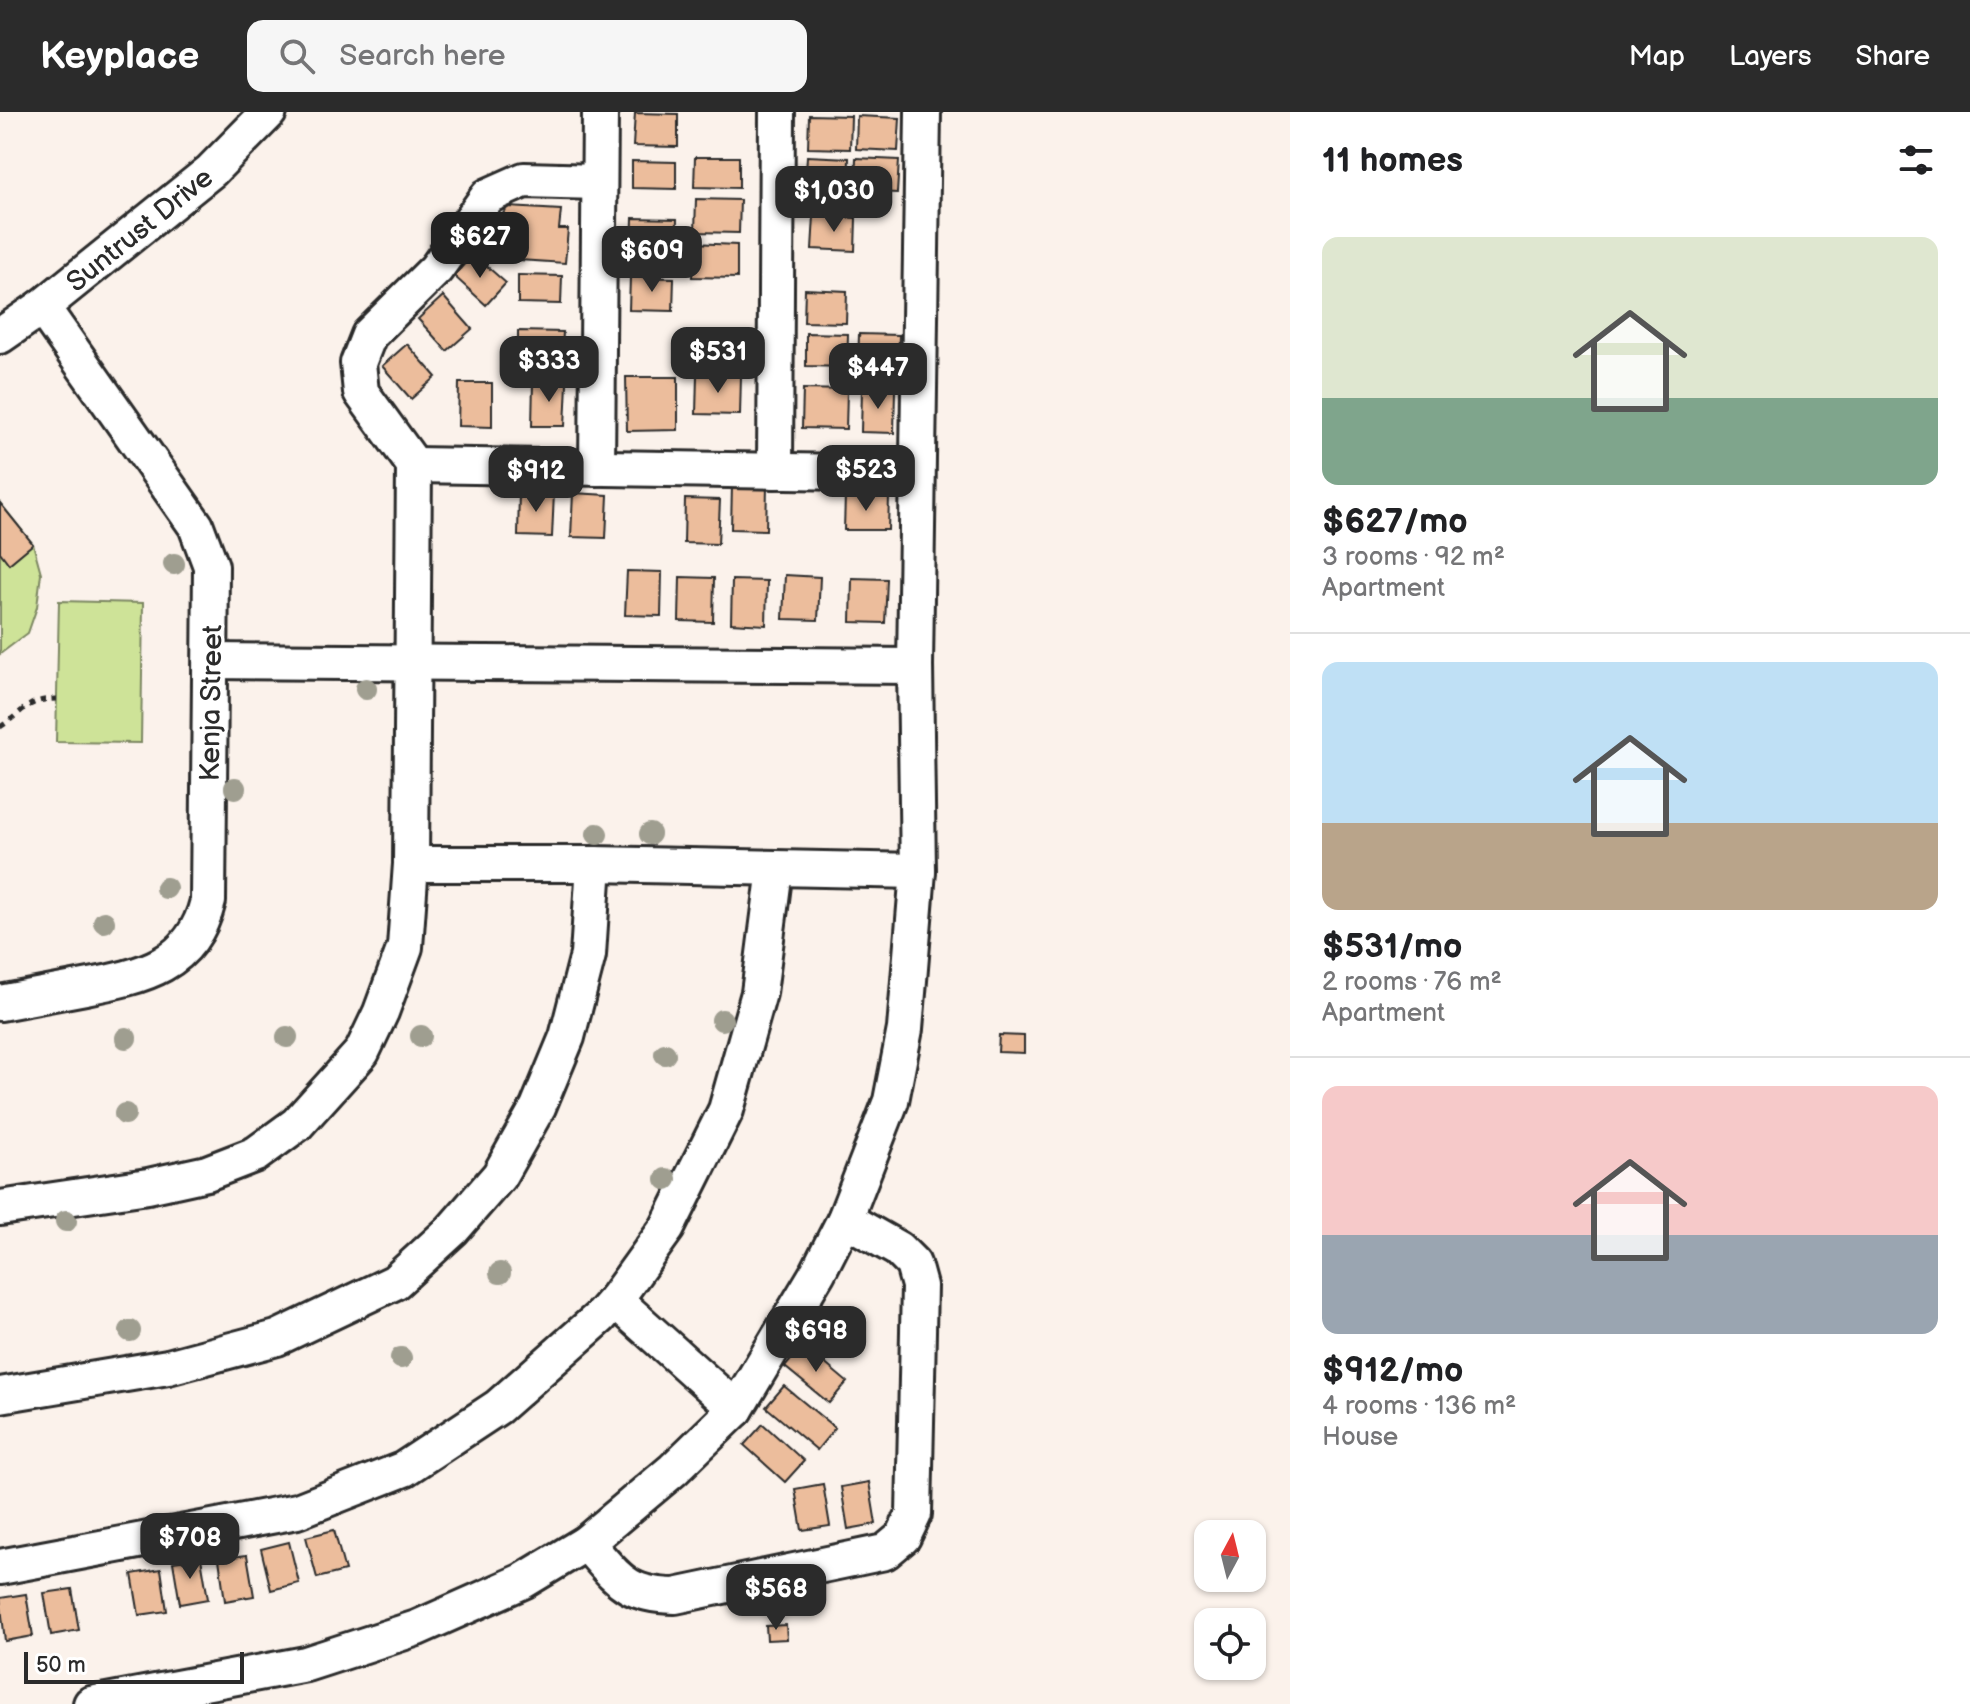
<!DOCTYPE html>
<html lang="en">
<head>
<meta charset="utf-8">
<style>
  :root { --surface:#fff; --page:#f6f6f6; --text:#202124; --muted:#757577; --line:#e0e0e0; --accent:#2b2b2b }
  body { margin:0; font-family:"Balsamiq Sans",sans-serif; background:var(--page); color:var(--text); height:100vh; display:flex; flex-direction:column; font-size:30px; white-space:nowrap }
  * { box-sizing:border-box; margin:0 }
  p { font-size:26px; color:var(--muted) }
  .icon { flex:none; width:44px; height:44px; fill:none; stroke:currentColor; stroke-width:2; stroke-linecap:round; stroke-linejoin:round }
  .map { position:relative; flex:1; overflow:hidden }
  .sheet { display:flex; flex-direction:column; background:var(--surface); width:680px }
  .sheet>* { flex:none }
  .needle { width:52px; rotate:7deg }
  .tools { position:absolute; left:1194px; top:1408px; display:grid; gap:16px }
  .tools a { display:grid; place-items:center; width:72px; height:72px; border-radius:16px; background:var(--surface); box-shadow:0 2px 6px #0004; font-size:40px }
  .scale { position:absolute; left:24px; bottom:20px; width:220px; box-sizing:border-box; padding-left:8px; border:4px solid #2b2b2b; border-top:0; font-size:22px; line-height:28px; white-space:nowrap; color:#2b2b2b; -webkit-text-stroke:6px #fff; paint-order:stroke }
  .price { position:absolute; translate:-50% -68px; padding:0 18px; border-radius:16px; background:var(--accent); color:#fff; font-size:26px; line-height:52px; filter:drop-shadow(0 2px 4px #0008) }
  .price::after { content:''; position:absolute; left:50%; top:48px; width:24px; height:18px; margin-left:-12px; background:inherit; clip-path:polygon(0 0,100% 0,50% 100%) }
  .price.active { background:#222; color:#fff }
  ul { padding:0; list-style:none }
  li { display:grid; align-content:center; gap:16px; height:424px; padding:0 32px }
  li+li { border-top:2px solid var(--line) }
  li span { display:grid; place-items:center; height:248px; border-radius:16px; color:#555 }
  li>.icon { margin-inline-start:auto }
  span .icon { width:144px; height:144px; fill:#fffc; stroke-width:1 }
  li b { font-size:34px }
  h2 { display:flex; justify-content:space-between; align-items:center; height:96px; padding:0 32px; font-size:34px }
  header { display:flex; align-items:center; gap:48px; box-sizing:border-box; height:112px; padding:0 40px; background:var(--accent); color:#fff }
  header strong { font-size:38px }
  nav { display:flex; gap:44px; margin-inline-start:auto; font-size:28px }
  .search { width:560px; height:72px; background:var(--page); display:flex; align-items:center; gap:20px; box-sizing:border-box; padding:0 28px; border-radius:16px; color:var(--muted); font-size:30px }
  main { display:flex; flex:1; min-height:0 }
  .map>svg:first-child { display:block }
  .green { fill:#cee398; stroke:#7c8762; stroke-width:2 }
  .building { fill:#ecbd9c; stroke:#2b2b2b; stroke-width:2 }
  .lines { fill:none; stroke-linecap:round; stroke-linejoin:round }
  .minor-casing { stroke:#2b2b2b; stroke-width:40 }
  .path { stroke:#2b2b2b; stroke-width:5; stroke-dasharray:6 6; stroke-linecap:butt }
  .minor { stroke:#fff; stroke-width:34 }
  .tree { fill:#9f9e90 }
  .labels { text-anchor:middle; stroke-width:6; stroke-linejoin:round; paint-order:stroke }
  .street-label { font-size:28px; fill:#2b2b2b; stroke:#fff }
</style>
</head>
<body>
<header>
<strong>Keyplace</strong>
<div class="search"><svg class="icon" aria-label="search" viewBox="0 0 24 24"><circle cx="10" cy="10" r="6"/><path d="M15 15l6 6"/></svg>Search here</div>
<nav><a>Map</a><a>Layers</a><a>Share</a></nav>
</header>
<main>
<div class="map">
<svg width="1290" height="1592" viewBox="0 0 1290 1592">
  <rect width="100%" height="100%" fill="#fbf2eb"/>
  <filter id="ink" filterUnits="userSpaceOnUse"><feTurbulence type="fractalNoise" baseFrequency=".0125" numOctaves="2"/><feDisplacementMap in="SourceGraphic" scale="16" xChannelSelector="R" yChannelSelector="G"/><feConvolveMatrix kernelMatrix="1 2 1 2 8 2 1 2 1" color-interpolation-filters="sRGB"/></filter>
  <g filter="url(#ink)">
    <g class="green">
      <path d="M0 391 33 432 41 461 37 495 28 521 0 542Z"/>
      <path d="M59 489 143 491 141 631 56 630Z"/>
    </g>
    <g class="building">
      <path d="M635 1 678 2V35L633 34Z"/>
      <path d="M809 3 851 4 850 37 808 36Z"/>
      <path d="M857 4 900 6 898 39 856 37Z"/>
      <path d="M807 44 849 46 848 79 805 77Z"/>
      <path d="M695 45H739V76L694 75Z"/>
      <path d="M856 46 899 48 897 81 855 79Z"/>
      <path d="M632 49 676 50V77L632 76Z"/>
      <path d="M696 87 740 88 739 121 695 120Z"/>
      <path d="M508 95 561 98 559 117H568L565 151 519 148 520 140 504 150 480 132Z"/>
      <path d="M814 104 856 106 855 139 812 137Z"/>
      <path d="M633 106 677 107 676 141 632 140Z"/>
      <path d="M693 131 737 133V166L692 165Z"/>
      <path d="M473 142 506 171 486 193 454 164Z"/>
      <path d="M518 163 562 164 561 192 518 191Z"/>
      <path d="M630 165 674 166 673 199 629 198Z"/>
      <path d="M805 177 847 179 846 211 804 210Z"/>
      <path d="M443 184 472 217 447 239 418 207Z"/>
      <path d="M518 219 563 220 561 253 518 252Z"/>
      <path d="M806 221 848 222 847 255 806 254Z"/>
      <path d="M859 222 899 223 898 256 858 255Z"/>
      <path d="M407 232 436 265 411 287 382 254Z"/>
      <path d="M697 263 741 264 740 303 696 302Z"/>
      <path d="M626 265H678V318L627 319Z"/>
      <path d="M533 270 567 271 565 314H532Z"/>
      <path d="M459 271H492V315L458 314Z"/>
      <path d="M803 277 847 278 846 317 802 316Z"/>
      <path d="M862 277H895L894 321 861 320Z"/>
      <path d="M732 373 767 374 766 418 731 417Z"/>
      <path d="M519 380 554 381 552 425 518 424Z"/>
      <path d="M573 381 608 383 606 426 571 425Z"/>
      <path d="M845 383 889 384 888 418H844Z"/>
      <path d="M685 387 720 388 718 432 684 431Z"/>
      <path d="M0 391 33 432 9 452 0 440Z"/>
      <path d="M627 459 662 460 661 504 625 503Z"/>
      <path d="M785 463 820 465 818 508 783 507Z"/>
      <path d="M680 465 714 466 713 510 679 509Z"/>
      <path d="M852 466 887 467 885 511 851 510Z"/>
      <path d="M732 468 767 469 766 513 731 511Z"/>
      <path d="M999 923 1024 924V941L998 940Z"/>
      <path d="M803 1233 847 1270 829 1291 785 1255Z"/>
      <path d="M784 1274 835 1316 817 1338 766 1295Z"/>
      <path d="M763 1312 804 1349 785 1370 744 1333Z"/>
      <path d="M869 1370 876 1412 848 1417 841 1375Z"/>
      <path d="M823 1372 830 1414 802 1418 795 1377Z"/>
      <path d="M334 1418 345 1459 317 1466 306 1425Z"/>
      <path d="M289 1430 299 1471 271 1478 261 1437Z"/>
      <path d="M247 1443 254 1484 225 1489 219 1447Z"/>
      <path d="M201 1446 208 1487 180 1492 173 1450Z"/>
      <path d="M161 1457 167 1499 139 1503 132 1462Z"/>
      <path d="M72 1477 79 1518 51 1523 44 1481Z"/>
      <path d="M26 1482 33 1524 5 1529 0 1486Z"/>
      <path d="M786 1513 787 1527 767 1528 766 1514Z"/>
    </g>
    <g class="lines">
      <defs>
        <g id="minor">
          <path d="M0 224 42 195 211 59 269 0"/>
          <path d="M414 353 917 361"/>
          <path d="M597 356 600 0"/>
          <path d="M775 359 777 0"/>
          <path d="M211 549 915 554"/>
          <path d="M411 752H594L918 759"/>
          <path d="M0 891C28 886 57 880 85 875 143 864 192 854 208 789L211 454 196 414 42 195"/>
          <path d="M0 1096 148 1074 207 1061 256 1042 297 1012 362 940 381 900 405 835 411 752 414 353 361 280 358 251 369 223 436 157 488 84 524 68 598 70"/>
          <path d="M615 1188 736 1297"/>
          <path d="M0 1283 168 1255 277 1226 395 1170 452 1118 499 1064 538 995 567 925 588 843 594 752"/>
          <path d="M586 1431C618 1466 624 1483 675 1484L885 1440 903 1425 914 1402 919 1174 913 1152 898 1137 845 1107"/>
          <path d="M0 1455 297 1399 404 1357 498 1295 600 1205 615 1188 667 1116 726 998 759 881 775 757"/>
          <path d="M91 1592 306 1552 417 1516 523 1469 586 1431 673 1358 736 1297 818 1160 845 1107 891 989 905 917 918 759 915 554 923 0"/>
        </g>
      </defs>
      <use href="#minor" class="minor-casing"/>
      <path class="path" d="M0 615C23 601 26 587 57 587"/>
      <use href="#minor" class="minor"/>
    </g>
    <g class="tree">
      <circle cx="174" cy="452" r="11"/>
      <circle cx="366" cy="577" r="11"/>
      <circle cx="235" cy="676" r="11"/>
      <circle cx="597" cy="722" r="11"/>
      <circle cx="650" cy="722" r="11"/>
      <circle cx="166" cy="776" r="11"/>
      <circle cx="104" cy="810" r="11"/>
      <circle cx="722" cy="908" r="11"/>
      <circle cx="421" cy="924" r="11"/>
      <circle cx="287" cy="925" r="11"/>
      <circle cx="126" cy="926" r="11"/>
      <circle cx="665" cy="942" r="11"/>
      <circle cx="125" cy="1002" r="11"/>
      <circle cx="666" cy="1067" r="11"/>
      <circle cx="66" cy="1109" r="11"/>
      <circle cx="500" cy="1161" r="11"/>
      <circle cx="130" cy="1219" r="11"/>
      <circle cx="401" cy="1246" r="11"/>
    </g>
  </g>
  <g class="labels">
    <g class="street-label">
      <text transform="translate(139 117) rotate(-39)" y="10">Suntrust Drive</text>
      <text transform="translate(210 591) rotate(-89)" y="10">Kenja Street</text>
    </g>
  </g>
</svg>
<div class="tools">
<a><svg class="needle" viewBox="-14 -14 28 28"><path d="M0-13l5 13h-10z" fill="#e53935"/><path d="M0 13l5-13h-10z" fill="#757577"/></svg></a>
<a><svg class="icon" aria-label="locate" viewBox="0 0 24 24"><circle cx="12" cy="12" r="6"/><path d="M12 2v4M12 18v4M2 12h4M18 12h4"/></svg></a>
</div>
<div class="scale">50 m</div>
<b class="price" style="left:834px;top:122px">$1,030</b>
<b class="price active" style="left:480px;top:168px">$627</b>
<b class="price" style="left:652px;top:182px">$609</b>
<b class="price" style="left:718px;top:283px">$531</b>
<b class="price" style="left:549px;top:292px">$333</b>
<b class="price" style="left:878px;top:299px">$447</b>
<b class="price" style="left:866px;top:401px">$523</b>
<b class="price" style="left:536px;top:402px">$912</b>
<b class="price" style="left:816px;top:1262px">$698</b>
<b class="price" style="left:190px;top:1469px">$708</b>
<b class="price" style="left:776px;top:1520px">$568</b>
</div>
<section class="sheet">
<h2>11 homes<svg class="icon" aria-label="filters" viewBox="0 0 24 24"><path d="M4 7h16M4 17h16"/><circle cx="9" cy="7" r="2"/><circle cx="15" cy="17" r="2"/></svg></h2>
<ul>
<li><span style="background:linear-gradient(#dfe7d0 65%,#7fa58c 0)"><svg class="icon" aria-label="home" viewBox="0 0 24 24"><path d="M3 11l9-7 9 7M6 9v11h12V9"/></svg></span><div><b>$627/mo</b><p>3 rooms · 92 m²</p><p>Apartment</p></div></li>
<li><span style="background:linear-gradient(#bfe0f5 65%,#b9a48a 0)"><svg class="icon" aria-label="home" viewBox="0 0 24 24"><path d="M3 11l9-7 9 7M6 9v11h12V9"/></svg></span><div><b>$531/mo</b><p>2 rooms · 76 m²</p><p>Apartment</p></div></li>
<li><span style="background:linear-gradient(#f6c9c9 60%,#9aa5b1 0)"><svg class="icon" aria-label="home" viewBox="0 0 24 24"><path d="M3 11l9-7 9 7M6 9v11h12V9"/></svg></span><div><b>$912/mo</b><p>4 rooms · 136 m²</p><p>House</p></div></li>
</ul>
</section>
</main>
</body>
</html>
